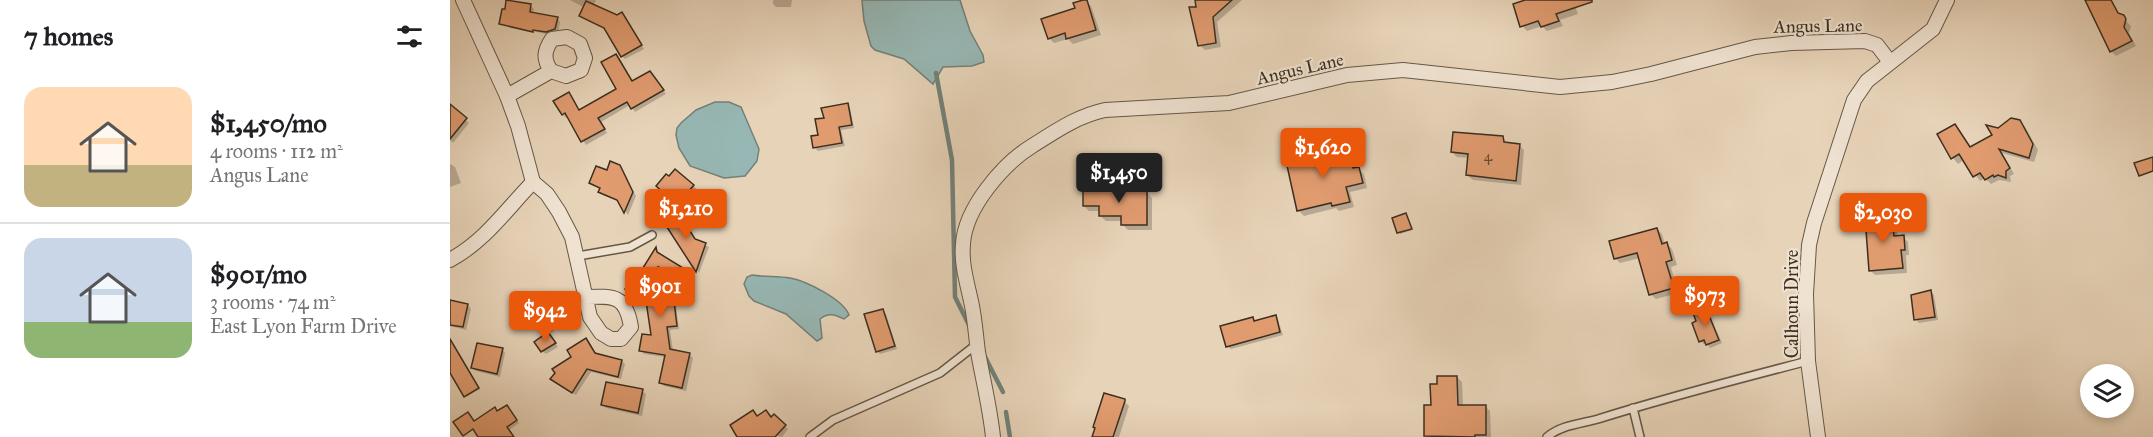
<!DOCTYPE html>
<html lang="en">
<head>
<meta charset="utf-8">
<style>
  :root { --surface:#fff; --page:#f2f2f2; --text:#202124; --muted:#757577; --line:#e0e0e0; --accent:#ea580c }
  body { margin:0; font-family:"IM FELL Great Primer",serif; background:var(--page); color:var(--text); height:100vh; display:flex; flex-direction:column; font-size:22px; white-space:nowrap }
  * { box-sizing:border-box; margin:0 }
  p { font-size:20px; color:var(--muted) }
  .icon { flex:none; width:33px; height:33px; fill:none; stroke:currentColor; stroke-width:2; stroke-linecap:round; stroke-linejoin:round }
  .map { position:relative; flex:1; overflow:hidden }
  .details { display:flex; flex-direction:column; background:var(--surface); width:450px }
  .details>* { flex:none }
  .fabs { position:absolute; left:1630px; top:364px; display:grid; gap:12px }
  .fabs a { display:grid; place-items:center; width:54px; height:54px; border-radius:50%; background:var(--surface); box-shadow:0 3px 9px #0003; font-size:30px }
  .price { position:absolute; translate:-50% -51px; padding:0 14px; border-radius:6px; background:var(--accent); color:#fff; font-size:20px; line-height:39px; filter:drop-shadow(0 2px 3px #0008) }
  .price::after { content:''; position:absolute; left:50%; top:36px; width:18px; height:14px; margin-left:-9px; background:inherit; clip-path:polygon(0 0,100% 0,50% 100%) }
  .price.current { background:#222; color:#fff }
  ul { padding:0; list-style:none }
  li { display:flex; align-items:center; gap:18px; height:150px; padding:0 24px }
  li+li { border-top:2px solid var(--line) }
  li span { display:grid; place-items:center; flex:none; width:168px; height:120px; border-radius:18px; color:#555 }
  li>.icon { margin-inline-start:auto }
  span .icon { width:72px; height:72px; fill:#fffc; stroke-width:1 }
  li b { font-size:26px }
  h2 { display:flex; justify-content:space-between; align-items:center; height:72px; padding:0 24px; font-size:26px }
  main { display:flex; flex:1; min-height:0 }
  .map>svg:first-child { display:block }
  .water { fill:#97b7b4; stroke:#728179; stroke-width:1.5 }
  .shadow { fill:#0003 }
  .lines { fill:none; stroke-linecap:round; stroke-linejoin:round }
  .stream { stroke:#728179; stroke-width:4.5 }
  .building { fill:#e09b6f; stroke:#3b2f20; stroke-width:1.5 }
  .service-casing { stroke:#665846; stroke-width:10 }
  .minor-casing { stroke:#665846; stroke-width:16 }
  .service { stroke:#efe2d1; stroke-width:7 }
  .minor { stroke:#efe2d1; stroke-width:14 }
  .labels { text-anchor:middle; stroke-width:4.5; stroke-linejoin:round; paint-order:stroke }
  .number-label { font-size:15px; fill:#644a34 }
  .street-label { font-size:18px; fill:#3b2f20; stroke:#efe2d1 }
</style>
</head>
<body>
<main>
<section class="details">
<h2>7 homes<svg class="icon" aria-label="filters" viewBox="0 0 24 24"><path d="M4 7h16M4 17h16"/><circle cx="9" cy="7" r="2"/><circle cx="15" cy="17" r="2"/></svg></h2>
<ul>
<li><span style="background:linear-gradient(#ffd9b3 65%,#c2b280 0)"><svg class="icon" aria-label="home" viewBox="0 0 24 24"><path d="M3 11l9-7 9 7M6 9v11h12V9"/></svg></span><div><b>$1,450/mo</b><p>4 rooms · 112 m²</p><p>Angus Lane</p></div></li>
<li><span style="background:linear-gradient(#c9d6e8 70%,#8fb573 0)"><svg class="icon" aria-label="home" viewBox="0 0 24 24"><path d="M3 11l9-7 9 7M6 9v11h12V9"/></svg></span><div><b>$901/mo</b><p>3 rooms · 74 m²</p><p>East Lyon Farm Drive</p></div></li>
</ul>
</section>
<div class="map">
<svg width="1703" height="437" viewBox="0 0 1703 437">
  <rect width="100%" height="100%" fill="#e7d3b8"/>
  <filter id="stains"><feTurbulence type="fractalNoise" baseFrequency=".00333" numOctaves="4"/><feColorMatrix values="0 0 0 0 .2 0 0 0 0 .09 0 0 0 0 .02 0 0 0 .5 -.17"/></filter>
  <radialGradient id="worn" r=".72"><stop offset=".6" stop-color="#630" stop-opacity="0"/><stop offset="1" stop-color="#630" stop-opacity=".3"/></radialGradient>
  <g class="water">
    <path d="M412 0H510L520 31 533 55 534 62 522 66 493 67 483 84 454 59 425 50 421 46 414 21Z"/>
    <path d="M265 102H279L291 107 309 149 307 161 295 176 274 178 240 166 229 148 226 135 227 128 231 123 246 110Z"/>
    <path d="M302 275C315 277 328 276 340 278 356 281 393 299 399 315L394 319C385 315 379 312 370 319L372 338 367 341 336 314 304 301 299 296 294 284 297 277Z"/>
  </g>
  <g class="shadow">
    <path d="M120 0H146L141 11Z"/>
    <path d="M323 0H342L341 7H326L323 4Z"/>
    <path d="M748 0H792L767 22 771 47 755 50 749 45 754 7Z"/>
    <path d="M1079 0H1123L1128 14 1110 20 1113 26 1097 31 1092 26 1077 31 1072 26Z"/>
    <path d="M1636 0H1662L1670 15 1681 26 1679 33 1686 46 1666 56 1661 51Z"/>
    <path d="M636 1 641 6 651 35 623 44 618 39 604 43 599 38Z"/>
    <path d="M81 6 84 9 83 14 107 18 110 22 108 33 101 35 51 24Z"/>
    <path d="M186 36 194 49 175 59 172 56Z"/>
    <path d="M166 55 183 82 203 76 216 94 185 112 180 105 151 122 157 133 136 145 118 117 116 118 113 115 105 101 118 93 130 111 169 89Z"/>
    <path d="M397 105 400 108 404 128 391 130 395 146 368 151 365 148 363 138 370 136 375 119Z"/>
    <path d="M0 106 19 123 3 143 0 140Z"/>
    <path d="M1570 122 1575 127 1588 150 1584 162 1552 153 1564 174 1560 176 1561 182 1549 180 1541 184 1535 178 1530 181 1514 160 1508 164 1503 158 1489 135 1510 131 1521 148 1544 136 1548 129Z"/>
    <path d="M1052 137 1057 143 1069 145 1074 150 1071 185 1023 180 1017 175 1019 158 1007 157 1002 152Z"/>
    <path d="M897 149 903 154 906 169H909L914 174 917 188 900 192 904 207 889 211 886 208 854 216 849 211Z"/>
    <path d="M0 164 5 167 11 183 0 187Z"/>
    <path d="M169 167 186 196 178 215 170 202 153 195 150 192 151 189 140 182Z"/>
    <path d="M225 171 247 189 240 197 245 202 236 212 208 186Z"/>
    <path d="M696 192 702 198V230H678L673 225V221H656L650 216V211H639L634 206Z"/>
    <path d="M956 215 962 230 950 234 944 219Z"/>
    <path d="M1441 215 1446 221 1448 237H1453L1458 242 1459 255H1456L1457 273 1425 275 1420 270Z"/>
    <path d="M231 217 246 241 259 247 249 273 215 222Z"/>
    <path d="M1207 229 1212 234 1215 245 1217 244 1222 249 1227 265 1221 267 1228 293 1206 299 1200 294 1190 258 1170 263 1165 258Z"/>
    <path d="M206 249 209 255 241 275 239 279 211 269 215 304 223 303 226 306 229 329 220 330 223 351 239 354 243 358 236 391 214 386 211 383 216 357 194 354 191 351 203 337 198 302 177 289 189 278Z"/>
    <path d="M1481 292 1484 295 1488 320 1469 323 1465 319Z"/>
    <path d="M106 299 111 308 108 311 116 322 100 333 83 309Z"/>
    <path d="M0 302 18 305 21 309 16 330 0 326Z"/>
    <path d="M432 310 436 314 447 349 430 354 427 351Z"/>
    <path d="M1256 310 1259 313 1272 343 1260 348 1257 343 1254 344 1250 341Z"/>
    <path d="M825 316 828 320 833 335 781 349 777 346 803 319 806 322Z"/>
    <path d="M102 338 108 347 96 354 92 351Z"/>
    <path d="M0 343 30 389 16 397 0 371Z"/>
    <path d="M52 349 55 353 50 377 26 371 22 368Z"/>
    <path d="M146 355 172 361 175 364 171 379 141 372 126 395 105 382Z"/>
    <path d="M1007 377 1012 382 1013 406H1035L1040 411 1041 437H977L975 435 989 386Z"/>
    <path d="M192 391 196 394 192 416 156 408 152 405Z"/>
    <path d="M674 401 679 406 669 437H644Z"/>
    <path d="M60 409 69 423 59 430 64 437H28L20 425Z"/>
    <path d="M324 416 338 429 332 437 324 435 320 437H289L308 417 321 419Z"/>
  </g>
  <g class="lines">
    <g class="stream">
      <path d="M486 73 502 160 505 297 520 327"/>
      <path d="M533 353 553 392"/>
      <path d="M556 412 560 437"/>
    </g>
  </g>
  <g class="building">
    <path d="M56 0 81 4 80 12 108 17 105 29 96 32 83 30V32L49 24 52 9H55Z"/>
    <path d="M633 0H637L646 30 616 39 615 33 598 39 591 19 625 8 623 3Z"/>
    <path d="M745 0H782L763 17 766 43 748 46 739 7H746Z"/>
    <path d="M1075 0H1142V2L1106 14 1109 21 1091 27 1088 21 1070 27 1063 4Z"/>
    <path d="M1635 0H1661L1668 13 1674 15 1676 19 1674 27 1682 41 1660 52Z"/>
    <path d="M136 1 167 15 172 12 192 45 171 57 154 28 129 16Z"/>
    <path d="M166 54 182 81 200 71 214 90 181 109 177 102 148 118 155 129 131 142 115 113 112 115 103 101 119 92 129 110 166 89 151 62Z"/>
    <path d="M398 103 402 125 389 127 392 143 363 148 361 136 368 135 365 119 374 118 371 108Z"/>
    <path d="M0 104 17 118 0 139Z"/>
    <path d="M1561 118 1570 120 1583 144 1579 158 1549 149 1560 168 1556 171V178L1548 175 1544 177 1543 175 1535 180 1530 173 1523 177 1509 154 1501 159 1487 134 1505 124 1520 147 1542 135 1536 125 1548 128Z"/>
    <path d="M1003 132 1053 136 1054 142 1070 144 1066 181 1016 175 1018 154 1001 152Z"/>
    <path d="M898 147 903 168 909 167 913 183 896 187 900 202 882 206 881 203 847 211 836 161Z"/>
    <path d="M1703 157V171L1689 176 1684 163Z"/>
    <path d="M160 161 170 165 183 192 174 213 167 200 148 192 150 188 139 183 146 166 157 170Z"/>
    <path d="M225 169 244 185 237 193 242 198 232 210 206 186 216 174 219 176Z"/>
    <path d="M639 186 697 191V225H671V216H649V206H633V189H639Z"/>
    <path d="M228 212 245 239 256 243 246 272 213 221Z"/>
    <path d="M956 213 962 229 947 233 942 218Z"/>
    <path d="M1442 214 1444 236 1454 235 1455 250H1451L1453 268 1419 271 1415 217Z"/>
    <path d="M1207 228 1212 244 1217 242 1222 260 1216 262 1224 288 1199 295 1187 253 1164 259 1159 241Z"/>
    <path d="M206 247 207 252 238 271 235 277 208 267 213 302 224 301 227 326 217 327 220 349 240 353 232 388 209 383 215 355 189 351 192 334 201 335 196 301 175 289 184 274 188 276Z"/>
    <path d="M1481 290 1485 317 1464 320 1461 295Z"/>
    <path d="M102 294 109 304 106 307 113 318 95 330 80 308Z"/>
    <path d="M0 300 18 304 13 327 0 325Z"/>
    <path d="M1256 308 1269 340 1256 345 1254 340 1249 342 1242 323 1246 321 1243 313Z"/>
    <path d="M433 309 445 346 426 352 414 314Z"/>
    <path d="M826 315 830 332 776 347 770 326 803 317 804 321Z"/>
    <path d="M98 332 106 343 91 352 84 342Z"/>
    <path d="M136 338 145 353 172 360 168 377 137 369 122 393 100 379 105 373 102 369 121 357 117 350Z"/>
    <path d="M0 339 29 388 14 397 0 373Z"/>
    <path d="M27 343 53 348 47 374 21 368Z"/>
    <path d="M987 376H1007L1008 405H1036V435H1025V437L974 436V405H981L980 384H987Z"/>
    <path d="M156 382 193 389 188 413 151 405Z"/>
    <path d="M654 393 675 399V401L663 437H642L645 428 643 427Z"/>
    <path d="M57 405 67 420 57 427 64 437H28L23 429 13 436 3 422 18 412 24 421 45 407 47 411Z"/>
    <path d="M303 410 307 416 316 410 321 417 324 414 336 425 325 437H287L280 425Z"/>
  </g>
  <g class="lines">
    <defs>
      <g id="service">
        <path d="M128 256 180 247 202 235"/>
        <path d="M1183 408 1190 437"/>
        <path d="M360 437 383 420 490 373 527 344"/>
        <path d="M1097 437C1111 425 1130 424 1148 419 1218 397 1288 379 1358 361"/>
      </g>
      <g id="minor">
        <path d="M13 0 57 96 68 126 83 182 97 194 109 212 122 237 140 317 151 333 161 339H171L181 327C176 295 164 296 135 297"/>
        <path d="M57 96 101 71 116 76 131 70 135 58 130 44 117 37 102 39C94 51 93 59 101 71"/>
        <path d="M0 260C36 240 55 211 83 182"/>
        <path d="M543 437C540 408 533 380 528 352 526 337 525 321 522 306 518 285 511 266 513 244 515 208 553 164 582 146 606 131 627 116 655 110L779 103 897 75 953 70 1110 87 1162 82 1201 74 1305 47 1341 43 1415 41 1427 45 1440 62"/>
        <path d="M1368 437 1358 361 1356 294 1359 245 1364 223 1404 100 1417 81 1483 29 1497 0"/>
      </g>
    </defs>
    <use href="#service" class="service-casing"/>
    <use href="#minor" class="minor-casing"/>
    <use href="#service" class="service"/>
    <use href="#minor" class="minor"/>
  </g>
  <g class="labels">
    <g class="number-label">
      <text x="1038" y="161">4</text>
    </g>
    <g class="street-label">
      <text transform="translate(1368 26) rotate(-1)" y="6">Angus Lane</text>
      <text transform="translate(850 69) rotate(-13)" y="6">Angus Lane</text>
      <text transform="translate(1342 304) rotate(-90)" y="6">Calhoun Drive</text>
    </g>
  </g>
  <rect width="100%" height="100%" filter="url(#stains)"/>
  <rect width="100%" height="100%" fill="url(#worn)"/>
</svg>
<div class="fabs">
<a><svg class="icon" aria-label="layers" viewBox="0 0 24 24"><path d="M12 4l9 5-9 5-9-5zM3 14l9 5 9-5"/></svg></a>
</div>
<b class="price" style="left:873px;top:179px">$1,620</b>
<b class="price current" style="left:669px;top:204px">$1,450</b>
<b class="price" style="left:236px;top:240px">$1,210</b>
<b class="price" style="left:1433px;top:244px">$2,030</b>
<b class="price" style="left:210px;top:318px">$901</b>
<b class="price" style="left:1255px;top:327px">$973</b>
<b class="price" style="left:95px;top:342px">$942</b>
</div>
</main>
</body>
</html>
